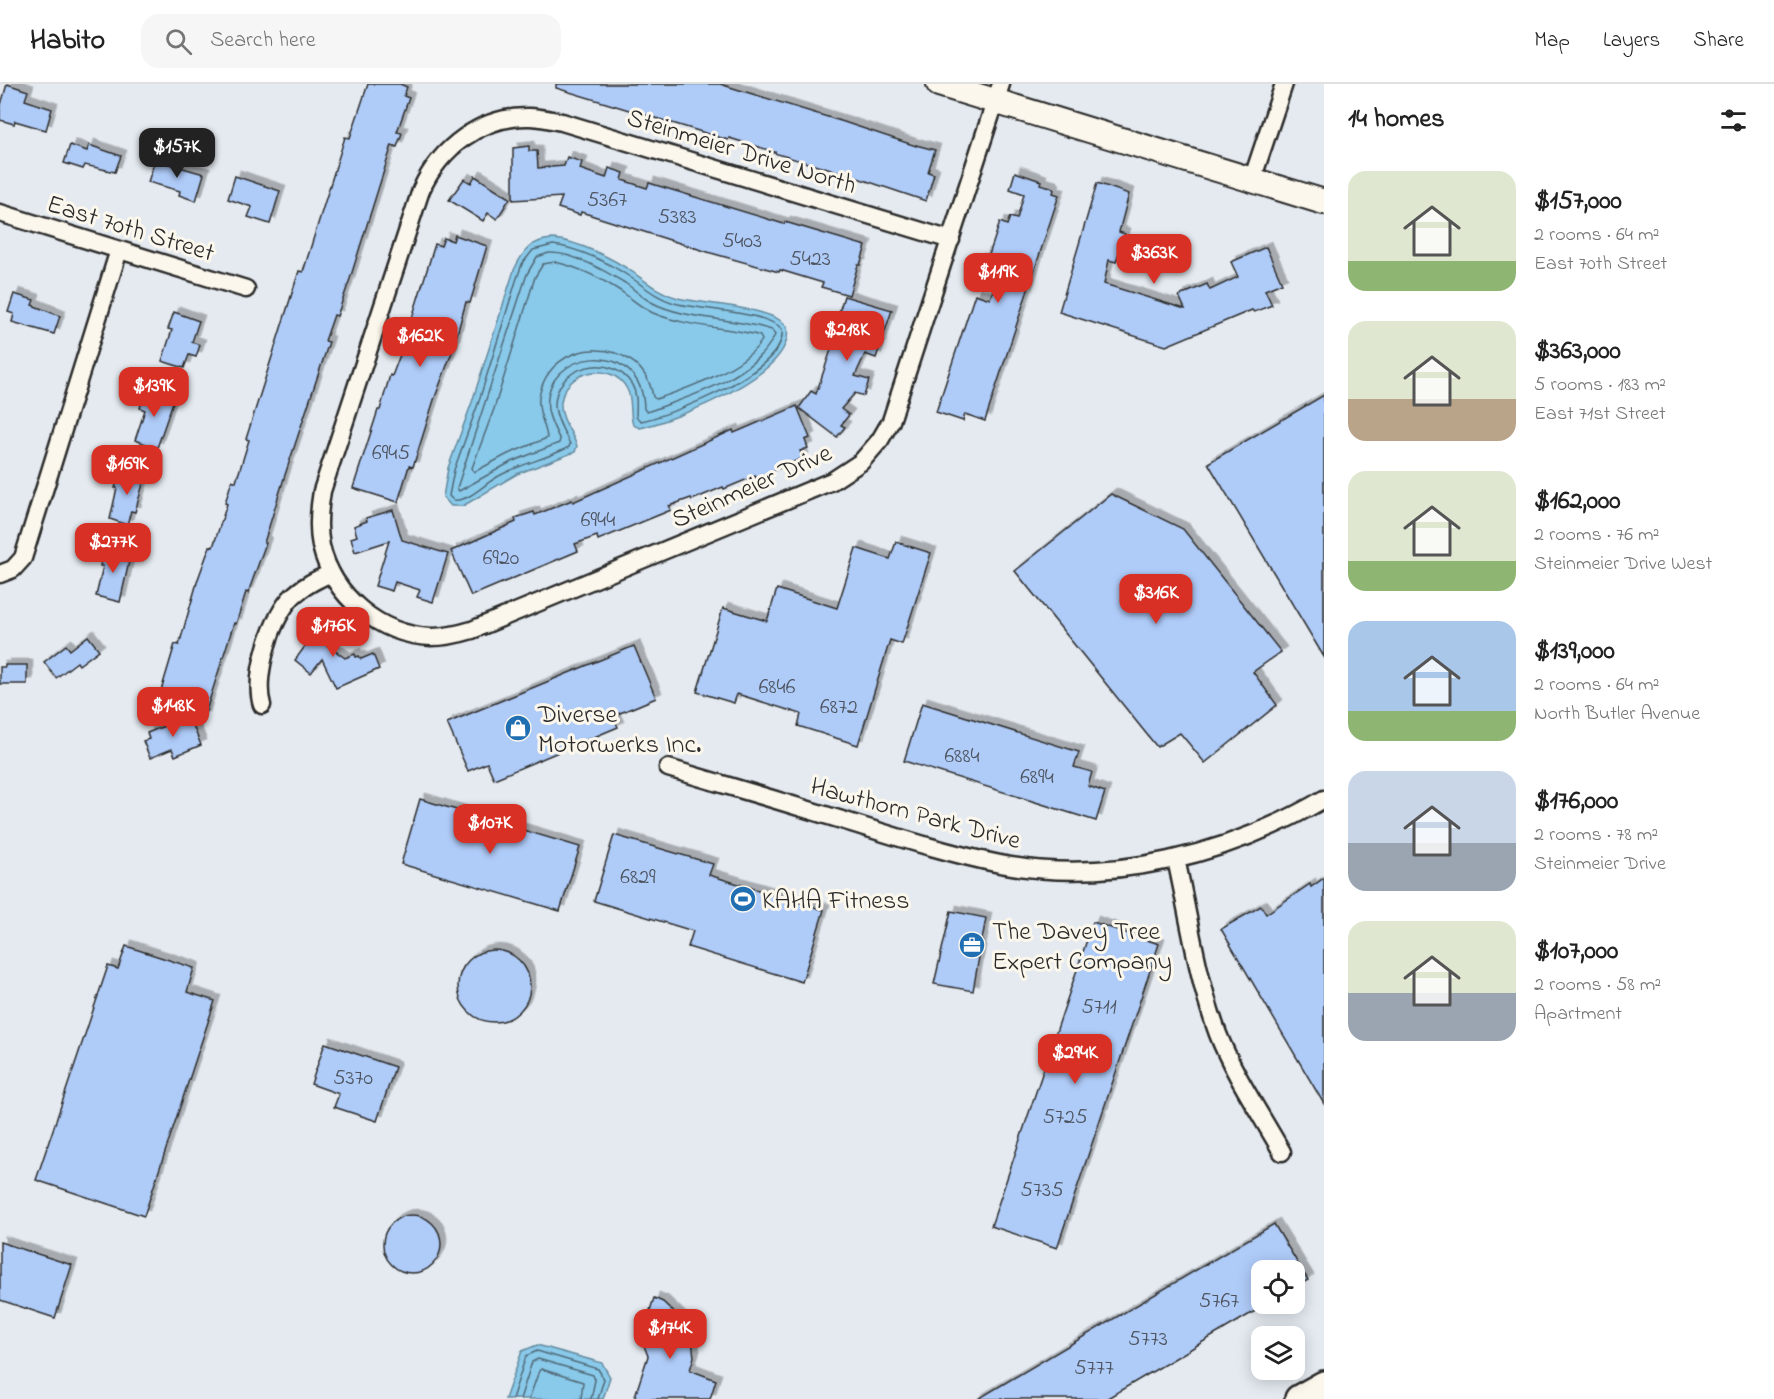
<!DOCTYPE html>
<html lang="en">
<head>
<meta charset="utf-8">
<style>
  :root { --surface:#fff; --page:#f6f6f6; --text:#222; --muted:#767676; --line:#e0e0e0; --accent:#d93025 }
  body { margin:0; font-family:"Indie Flower",sans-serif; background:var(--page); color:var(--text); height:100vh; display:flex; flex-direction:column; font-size:22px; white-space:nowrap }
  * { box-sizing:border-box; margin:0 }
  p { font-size:20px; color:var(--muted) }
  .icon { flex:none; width:33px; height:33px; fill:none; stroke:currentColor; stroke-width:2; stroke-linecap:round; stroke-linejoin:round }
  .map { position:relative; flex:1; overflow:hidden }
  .sheet { display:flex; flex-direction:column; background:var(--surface); width:450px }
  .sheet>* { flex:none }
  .buttons { position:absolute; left:1251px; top:1176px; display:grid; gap:12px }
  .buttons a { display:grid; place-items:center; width:54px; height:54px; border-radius:12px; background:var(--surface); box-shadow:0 3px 15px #0003; font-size:30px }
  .price { position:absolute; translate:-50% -51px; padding:0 14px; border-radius:12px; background:var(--accent); color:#fff; font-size:20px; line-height:39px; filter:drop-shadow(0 2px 3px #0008) }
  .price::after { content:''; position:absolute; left:50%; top:36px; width:18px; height:14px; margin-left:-9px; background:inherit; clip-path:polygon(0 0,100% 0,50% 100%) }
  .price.selected { background:#222; color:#fff }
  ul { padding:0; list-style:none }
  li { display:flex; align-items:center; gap:18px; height:150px; padding:0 24px }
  li span { display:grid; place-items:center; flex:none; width:168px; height:120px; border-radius:18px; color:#555 }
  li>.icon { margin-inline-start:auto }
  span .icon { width:72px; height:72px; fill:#fffc; stroke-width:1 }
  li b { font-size:26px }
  h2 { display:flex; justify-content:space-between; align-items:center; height:72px; padding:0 24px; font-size:26px }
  header { display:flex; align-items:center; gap:36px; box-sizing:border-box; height:84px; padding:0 30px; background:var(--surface); border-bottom:2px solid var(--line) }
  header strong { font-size:28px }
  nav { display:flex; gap:33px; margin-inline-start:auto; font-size:21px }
  .search { width:420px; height:54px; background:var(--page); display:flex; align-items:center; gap:15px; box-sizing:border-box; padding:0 21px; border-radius:18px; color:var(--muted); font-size:22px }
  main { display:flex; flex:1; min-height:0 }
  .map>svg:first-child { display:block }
  .water { fill:#89c9ea; stroke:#638a9e; stroke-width:1.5 }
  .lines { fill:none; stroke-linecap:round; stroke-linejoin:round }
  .shore { stroke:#516a77; stroke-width:1.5 }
  .building { fill:#afcbf8; stroke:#2b2b2b; stroke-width:1.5; filter:url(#shadow) }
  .street-casing { stroke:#2b2b2b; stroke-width:21 }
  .secondary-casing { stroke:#2b2b2b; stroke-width:28 }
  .primary-casing { stroke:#2b2b2b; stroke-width:32 }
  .street { stroke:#fbf7ec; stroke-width:16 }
  .secondary { stroke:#fbf7ec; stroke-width:24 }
  .primary { stroke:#fbf7ec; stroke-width:27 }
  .labels { text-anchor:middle; stroke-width:6; stroke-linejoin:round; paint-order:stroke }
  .number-label { font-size:22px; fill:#4c535e }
  .street-label { font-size:26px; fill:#2b2b2b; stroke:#fbf7ec }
  .poi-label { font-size:26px; fill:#2b2b2b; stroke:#fbf7ec; text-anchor:start }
</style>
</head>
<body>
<header>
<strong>Habito</strong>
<div class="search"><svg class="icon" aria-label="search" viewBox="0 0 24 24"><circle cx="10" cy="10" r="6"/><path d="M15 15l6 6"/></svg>Search here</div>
<nav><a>Map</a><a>Layers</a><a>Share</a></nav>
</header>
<main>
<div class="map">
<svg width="1324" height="1315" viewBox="0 0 1324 1315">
  <defs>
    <filter id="shadow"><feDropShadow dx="5.5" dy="-5.5" stdDeviation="0" flood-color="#0004"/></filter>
  </defs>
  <rect width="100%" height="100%" fill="#e4eaf0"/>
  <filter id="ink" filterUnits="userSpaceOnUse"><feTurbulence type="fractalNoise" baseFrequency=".0167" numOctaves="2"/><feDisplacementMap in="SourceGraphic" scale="12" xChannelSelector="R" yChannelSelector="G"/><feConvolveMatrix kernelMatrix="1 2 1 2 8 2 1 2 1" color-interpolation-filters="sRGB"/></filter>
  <g filter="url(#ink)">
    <g class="water">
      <path d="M553 155C578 157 614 175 634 189 648 199 660 209 678 214 702 220 775 223 787 243 797 290 675 336 640 344L633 341C629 329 633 316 627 305 612 276 564 286 561 319 560 334 572 348 577 362L575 368 517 390 463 422H451L443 413 448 384 472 318 514 186C523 167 531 156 553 155Z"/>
      <path d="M537 1261 602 1279 610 1293 603 1315H505L522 1267Z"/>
    </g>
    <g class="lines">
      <g class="shore">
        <path d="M553 161C579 164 609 179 630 193 645 203 657 214 674 219 699 226 765 227 782 245 789 286 672 331 641 337L636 333C636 322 638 311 632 301 613 267 554 281 555 322 556 335 564 348 570 360L569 363C545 376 517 380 494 395 482 402 468 418 453 416L449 412 454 386 478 320 516 197 522 180 533 166Z"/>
        <path d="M549 169C573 168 605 187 625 199 634 205 642 213 651 218 684 236 735 234 772 246L775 251C753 295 690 312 647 328L644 325C643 251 540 265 548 326 550 337 555 346 560 356L559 359 511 378 459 407 457 404 527 190 537 173Z"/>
        <path d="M555 178C578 183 602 195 622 208 632 215 642 224 653 229 684 242 720 243 753 250L760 252 762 256C746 284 686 305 656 315L653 313C644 251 549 249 539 314 537 329 546 341 547 354L508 370 474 388 472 384 494 325 535 193 543 180Z"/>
        <path d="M512 1315 526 1272 537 1267 598 1285 604 1295 598 1315"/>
        <path d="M520 1315 532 1278 538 1275 593 1291 595 1296 591 1315"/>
        <path d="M529 1315 539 1287 541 1285 583 1298 581 1315"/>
      </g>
    </g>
    <g class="building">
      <path d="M7 0 28 7 25 16 52 25 46 46 15 37 14 40 0 36V24Z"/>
      <path d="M368 0H400L407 3 404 12 409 14 397 48 402 49 397 63 392 61 350 195 337 232 334 231 325 257 329 258 285 391 264 459H266L248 509 246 508 236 540 234 539 204 633 158 617 175 560 179 561 198 495 210 462 213 463 227 420 225 419 232 396 236 398 249 356 246 355 299 187 303 188 345 53 350 54Z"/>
      <path d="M556 0H720L844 38 916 62V61L935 66 928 88 934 90 926 117 825 83 824 84 774 69 775 68 729 54 728 56 712 51 556 4Z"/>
      <path d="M70 61 87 67 89 61 121 72 115 88 85 81 83 85 64 79Z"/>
      <path d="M529 62V67H537L538 84 564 82 567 73 582 78 580 85 606 94 609 84 624 89 622 96 647 104 649 99 784 140 785 138 866 162 860 181H858L849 211 821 203 823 199 780 186 779 188 711 169 581 128 580 131 558 124 562 113 513 116V64Z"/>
      <path d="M155 76 204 90 196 117 179 111 180 107 148 98Z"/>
      <path d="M1015 88 1041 97 1040 100 1051 103 1054 106 1053 109 1059 111 985 337 965 330 963 337 936 328 975 210 990 215 998 192 979 186 984 170 989 171 1000 138 1007 141 1010 133 1017 135 1024 110 1010 105Z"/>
      <path d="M235 92 280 107 270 140 248 133 252 123 228 115Z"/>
      <path d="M475 92 510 114 497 135 488 129 483 137 449 116 464 95 471 99Z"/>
      <path d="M1097 99 1129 110 1119 148 1125 150 1116 178 1109 176 1104 200 1185 225 1179 212 1207 200 1210 206 1238 193 1231 178 1266 163 1282 199 1265 206 1272 221 1254 228 1252 226 1166 262 1059 228Z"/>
      <path d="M455 151 487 162 470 219 466 218 452 268 434 316 413 383 409 382 398 418 353 404 378 326H380L390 291 392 292 403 263 435 160 441 162 444 154 453 157Z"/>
      <path d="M14 210 34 216 32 221 60 232 54 250 12 238 14 230 8 228Z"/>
      <path d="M844 212 892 226 876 274 865 270 855 292 869 296 864 312 855 309 841 325 849 331 841 341 845 343 837 353 799 324 811 307 816 310 839 242 835 241Z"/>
      <path d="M174 228 199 237 192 258 200 261 196 273 189 271 184 284 162 277 172 246 168 245Z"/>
      <path d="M146 305 174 315 157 364 135 356 145 326 140 324Z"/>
      <path d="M1324 311V573L1208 379Z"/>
      <path d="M797 322 810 354 805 356 808 364 800 367 803 374 756 394 755 392 724 405 723 403 692 416 691 414 669 422 671 426 598 456 597 452 575 460 578 467 471 512 451 467 516 438 515 434 534 428 535 431 572 416 573 418 733 346 734 349Z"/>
      <path d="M121 385 145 393 135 428 131 427 127 441 110 435 117 404H115Z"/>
      <path d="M1111 410 1183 445 1281 568 1253 588 1277 621 1205 679 1180 649 1157 663 1015 487Z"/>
      <path d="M393 426 402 456 448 470 433 518 417 513 420 506 395 498 392 507 375 502 389 457 355 468 351 454 357 452 354 442 367 437 366 434Z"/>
      <path d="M896 458 931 469 902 560 890 556 858 661 798 642 801 630 737 610 734 619 697 608 723 524 767 537 777 505 837 524 856 464 890 475Z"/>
      <path d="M104 463 131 469 120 518 96 512 103 482H100Z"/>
      <path d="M320 535 331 542 326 548 332 553 327 561 345 574 355 570 356 573 359 572 361 575 373 570 379 585 336 604 322 575 311 589 295 576 306 561 303 558Z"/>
      <path d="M88 552 99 566 79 581 77 578 56 594 44 578 66 561 70 566Z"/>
      <path d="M634 562 656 614 613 632 618 643 494 695 487 679 468 687 447 639Z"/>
      <path d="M5 581H27V600H0V583H5Z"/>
      <path d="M922 619 1079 668 1074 683 1092 688 1088 702 1105 708 1096 737 904 677Z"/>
      <path d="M189 632 201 661 175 672 172 665 150 674 143 657 149 655 147 649Z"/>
      <path d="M420 715 580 763 560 827 401 780Z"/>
      <path d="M614 751 713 780 709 791 824 826 802 898 688 863 693 847 594 817Z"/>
      <path d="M1324 794V1020L1221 845 1261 822 1266 830 1310 800 1311 803Z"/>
      <path d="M951 827 986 834 973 907 934 900Z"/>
      <path d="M1093 838 1159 860 1057 1164 991 1142Z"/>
      <path d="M126 862 194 884 187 908 215 917 144 1132 36 1096 108 882 118 885Z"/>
      <circle cx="494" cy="902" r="36"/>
      <path d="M325 959 395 983 377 1037 334 1023 339 1010 311 1000Z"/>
      <circle cx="412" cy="1160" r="29"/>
      <path d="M1274 1140 1308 1196 1294 1204V1186H1262V1223L1106 1315H978Z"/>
      <path d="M0 1158 72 1181 55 1234 0 1216Z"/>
      <path d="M654 1214 663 1218 686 1240 692 1256 694 1273 690 1286 716 1296 710 1315H634L648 1272 641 1254Z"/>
    </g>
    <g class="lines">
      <defs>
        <g id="street">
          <path d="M1252 96 1284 0"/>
          <path d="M0 129 246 205"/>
          <path d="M951 156 562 38C551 36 540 33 529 33 481 32 440 64 421 106L322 407C319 425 317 443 321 462 333 512 379 551 431 553 445 553 459 550 472 546L832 397 861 378 880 356 891 337 1001 0"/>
          <path d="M0 490 13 485 23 474 119 166"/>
          <path d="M262 621C253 592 272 531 294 511 305 501 318 495 331 489"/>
          <path d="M668 684C730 702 793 721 855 740 903 755 951 770 1000 780 1111 801 1228 771 1324 715"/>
          <path d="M1176 775C1189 833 1197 894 1218 950 1234 991 1260 1029 1282 1068"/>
        </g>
        <path id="secondary" d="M939 0 1324 118"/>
        <path id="primary" d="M1299 1315 1324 1301"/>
      </defs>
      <use href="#street" class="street-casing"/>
      <use href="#secondary" class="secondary-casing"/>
      <use href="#primary" class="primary-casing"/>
      <use href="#street" class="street"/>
      <use href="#secondary" class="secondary"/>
      <use href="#primary" class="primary"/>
    </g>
  </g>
  <defs>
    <symbol id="shop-disc" viewBox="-11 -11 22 22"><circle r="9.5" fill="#1f6fb2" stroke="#fbf7ec"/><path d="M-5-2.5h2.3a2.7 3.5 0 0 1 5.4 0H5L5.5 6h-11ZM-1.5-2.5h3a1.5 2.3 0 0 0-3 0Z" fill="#fff"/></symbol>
    <symbol id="stadium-disc" viewBox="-11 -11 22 22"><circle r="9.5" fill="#1f6fb2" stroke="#fbf7ec"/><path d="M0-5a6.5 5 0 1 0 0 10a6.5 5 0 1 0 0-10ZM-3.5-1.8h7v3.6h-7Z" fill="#fff"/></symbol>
    <symbol id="office-disc" viewBox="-11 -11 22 22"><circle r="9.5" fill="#1f6fb2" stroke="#fbf7ec"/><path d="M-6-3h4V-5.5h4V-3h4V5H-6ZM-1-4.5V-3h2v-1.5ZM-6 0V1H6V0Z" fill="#fff"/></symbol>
  </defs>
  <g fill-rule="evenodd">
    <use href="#shop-disc" x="503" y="629" width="30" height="30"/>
    <use href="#stadium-disc" x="728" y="800" width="30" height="30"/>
    <use href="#office-disc" x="957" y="846" width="30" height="30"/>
  </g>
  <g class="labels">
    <g class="number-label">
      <text x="607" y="122">5367</text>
      <text x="677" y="139">5383</text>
      <text x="742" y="163">5403</text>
      <text x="810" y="181">5423</text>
      <text x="391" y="375">6945</text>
      <text x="598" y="442">6944</text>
      <text x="501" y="480">6920</text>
      <text x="777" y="609">6846</text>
      <text x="839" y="629">6872</text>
      <text x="962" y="678">6884</text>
      <text x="1037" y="699">6894</text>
      <text x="638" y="799">6829</text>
      <text x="1099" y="929">5711</text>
      <text x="353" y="1000">5370</text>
      <text x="1065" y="1039">5725</text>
      <text x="1042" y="1112">5735</text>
      <text x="1219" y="1223">5767</text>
      <text x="1148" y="1261">5773</text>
      <text x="1094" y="1290">5777</text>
    </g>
    <g class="street-label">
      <text transform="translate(742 66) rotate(17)" y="9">Steinmeier Drive North</text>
      <text transform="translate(131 143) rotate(17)" y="9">East 70th Street</text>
      <text transform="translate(751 401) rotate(-24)" y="9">Steinmeier Drive</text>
      <text transform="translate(916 728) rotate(15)" y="9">Hawthorn Park Drive</text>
    </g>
    <g class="poi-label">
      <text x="538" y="638">Diverse<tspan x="538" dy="30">Motorwerks Inc.</tspan></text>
      <text x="762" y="824">KAHA Fitness</text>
      <text x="992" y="855">The Davey Tree<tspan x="992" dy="30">Expert Company</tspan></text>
    </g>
  </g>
</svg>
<div class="buttons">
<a><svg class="icon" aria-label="locate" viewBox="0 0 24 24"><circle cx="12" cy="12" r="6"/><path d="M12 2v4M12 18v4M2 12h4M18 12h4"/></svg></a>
<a><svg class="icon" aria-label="layers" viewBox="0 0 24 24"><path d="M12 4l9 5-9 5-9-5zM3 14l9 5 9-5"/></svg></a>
</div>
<b class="price selected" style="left:177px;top:95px">$157K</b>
<b class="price" style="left:1154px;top:201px">$363K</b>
<b class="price" style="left:998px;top:220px">$119K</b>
<b class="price" style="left:847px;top:278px">$218K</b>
<b class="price" style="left:420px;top:284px">$162K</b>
<b class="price" style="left:154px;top:334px">$139K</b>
<b class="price" style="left:127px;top:412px">$169K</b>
<b class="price" style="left:113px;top:490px">$277K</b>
<b class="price" style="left:1156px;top:541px">$316K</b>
<b class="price" style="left:333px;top:574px">$176K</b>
<b class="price" style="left:173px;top:654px">$148K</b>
<b class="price" style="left:490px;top:771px">$107K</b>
<b class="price" style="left:1075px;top:1001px">$294K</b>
<b class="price" style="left:670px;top:1276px">$174K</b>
</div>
<section class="sheet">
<h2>14 homes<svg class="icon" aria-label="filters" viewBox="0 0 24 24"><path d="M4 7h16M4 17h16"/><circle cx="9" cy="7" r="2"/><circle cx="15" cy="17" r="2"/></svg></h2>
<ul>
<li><span style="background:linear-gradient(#dfe7d0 75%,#8fb573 0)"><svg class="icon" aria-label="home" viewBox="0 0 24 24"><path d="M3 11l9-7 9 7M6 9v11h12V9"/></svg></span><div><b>$157,000</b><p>2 rooms · 64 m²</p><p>East 70th Street</p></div></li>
<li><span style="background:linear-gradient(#dfe7d0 65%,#b9a48a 0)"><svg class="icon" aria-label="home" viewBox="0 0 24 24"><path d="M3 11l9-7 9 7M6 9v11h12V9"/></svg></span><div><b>$363,000</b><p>5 rooms · 183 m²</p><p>East 71st Street</p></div></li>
<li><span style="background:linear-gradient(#dfe7d0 75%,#8fb573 0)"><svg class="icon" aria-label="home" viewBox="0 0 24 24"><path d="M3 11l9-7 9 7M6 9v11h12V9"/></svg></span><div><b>$162,000</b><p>2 rooms · 76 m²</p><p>Steinmeier Drive West</p></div></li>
<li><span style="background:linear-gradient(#a9c7e8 75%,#8fb573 0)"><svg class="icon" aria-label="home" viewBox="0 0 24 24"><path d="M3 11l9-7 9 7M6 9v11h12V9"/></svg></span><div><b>$139,000</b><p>2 rooms · 64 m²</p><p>North Butler Avenue</p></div></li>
<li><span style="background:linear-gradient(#c9d6e8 60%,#9aa5b1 0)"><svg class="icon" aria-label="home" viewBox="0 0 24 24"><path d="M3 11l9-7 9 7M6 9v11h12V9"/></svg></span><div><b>$176,000</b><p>2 rooms · 78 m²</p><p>Steinmeier Drive</p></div></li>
<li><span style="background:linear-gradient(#dfe7d0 60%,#9aa5b1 0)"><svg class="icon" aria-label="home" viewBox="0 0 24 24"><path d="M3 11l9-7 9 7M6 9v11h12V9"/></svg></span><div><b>$107,000</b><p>2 rooms · 58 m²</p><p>Apartment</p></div></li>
</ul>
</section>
</main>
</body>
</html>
